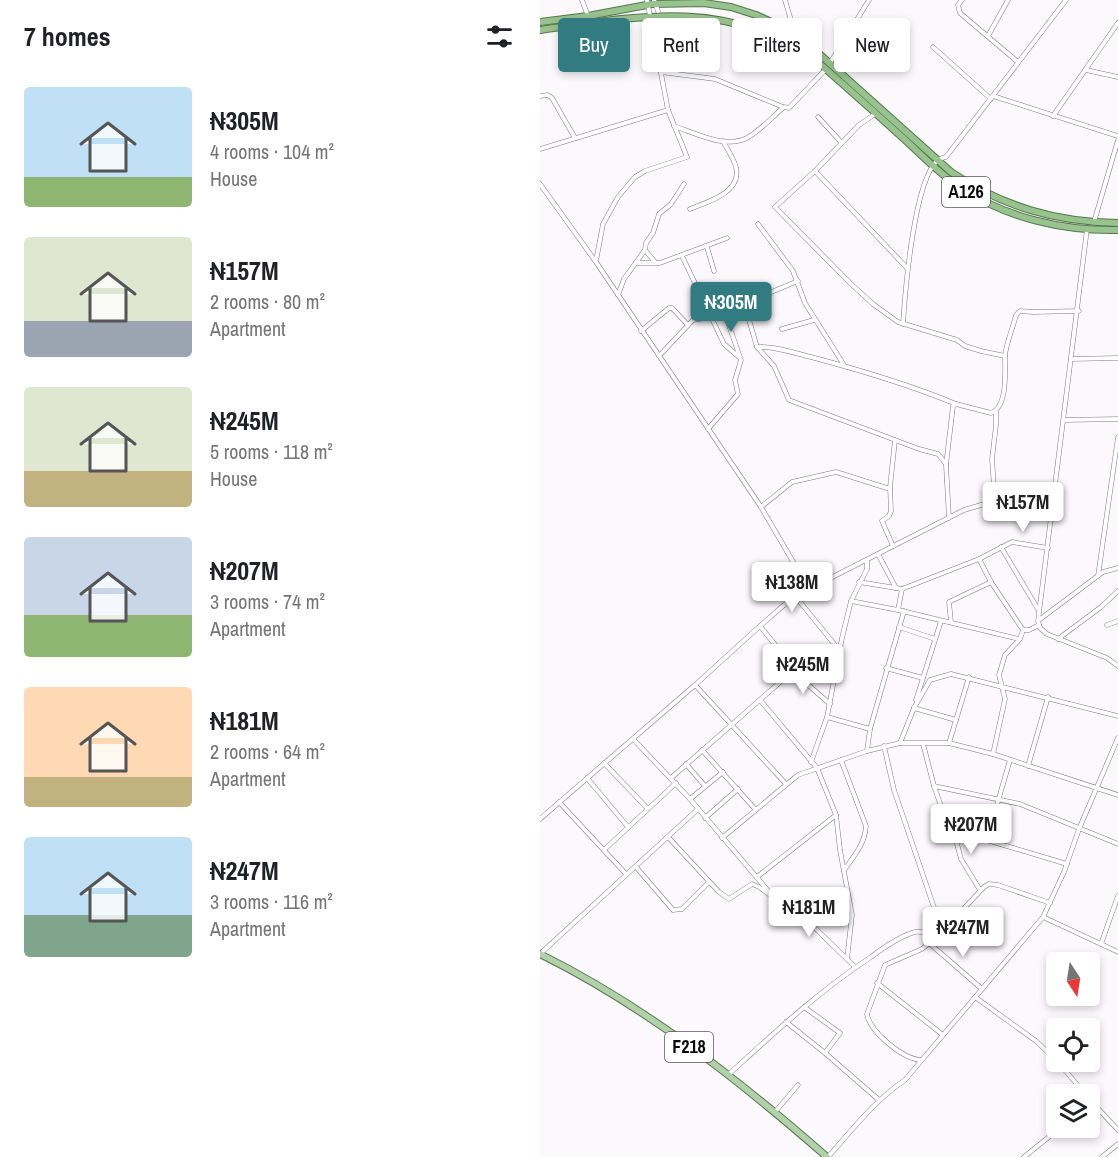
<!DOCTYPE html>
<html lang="en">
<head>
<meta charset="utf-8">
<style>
  :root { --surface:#fff; --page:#f2f2f2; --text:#202124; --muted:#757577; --accent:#327b80 }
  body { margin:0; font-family:"Archivo Narrow",sans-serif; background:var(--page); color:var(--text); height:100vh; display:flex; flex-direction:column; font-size:22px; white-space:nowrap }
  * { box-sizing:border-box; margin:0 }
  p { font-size:20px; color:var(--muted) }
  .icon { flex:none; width:33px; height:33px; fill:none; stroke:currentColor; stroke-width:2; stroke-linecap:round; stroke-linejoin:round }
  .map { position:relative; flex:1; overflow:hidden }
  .drawer { display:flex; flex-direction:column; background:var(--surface); width:540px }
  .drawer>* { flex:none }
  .hud { position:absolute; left:18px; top:18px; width:470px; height:54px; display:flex; gap:12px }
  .needle { width:39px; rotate:168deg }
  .controls { position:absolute; left:506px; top:952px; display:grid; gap:12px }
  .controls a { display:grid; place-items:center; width:54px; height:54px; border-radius:6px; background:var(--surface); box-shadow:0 3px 9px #0003; font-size:30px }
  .price { position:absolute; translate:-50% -51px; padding:0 14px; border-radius:6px; background:#fff; color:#222; font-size:20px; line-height:39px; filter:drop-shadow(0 2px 3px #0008) }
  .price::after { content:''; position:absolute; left:50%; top:36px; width:18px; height:14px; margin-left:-9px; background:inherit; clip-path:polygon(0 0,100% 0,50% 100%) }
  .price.active { background:var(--accent); color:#fff }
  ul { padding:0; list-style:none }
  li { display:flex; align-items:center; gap:18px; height:150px; padding:0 24px }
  li span { display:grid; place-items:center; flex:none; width:168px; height:120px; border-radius:6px; color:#555 }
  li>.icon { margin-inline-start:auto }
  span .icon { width:72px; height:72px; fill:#fffc; stroke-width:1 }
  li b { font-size:26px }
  h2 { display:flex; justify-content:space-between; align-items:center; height:72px; padding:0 24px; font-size:26px }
  .tag { padding:0 21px; border-radius:6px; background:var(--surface); box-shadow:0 3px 9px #0003; font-size:21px; line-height:54px }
  .tag.active { background:var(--accent); color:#fff }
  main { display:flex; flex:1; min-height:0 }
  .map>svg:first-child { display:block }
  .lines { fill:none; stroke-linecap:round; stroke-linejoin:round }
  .minor-casing { stroke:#7c7a7d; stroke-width:5 }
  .primary-casing { stroke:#56784e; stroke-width:8 }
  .trunk-casing { stroke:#56784e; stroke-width:8 }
  .minor { stroke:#fff; stroke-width:4 }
  .primary { stroke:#b2d1aa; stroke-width:6 }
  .trunk { stroke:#98c28e; stroke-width:6 }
  .labels { text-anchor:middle; stroke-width:4.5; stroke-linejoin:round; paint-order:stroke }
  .shield { fill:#fff; stroke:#555455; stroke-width:1.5 }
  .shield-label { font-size:18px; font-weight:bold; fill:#0c0b0c }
</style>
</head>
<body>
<main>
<section class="drawer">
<h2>7 homes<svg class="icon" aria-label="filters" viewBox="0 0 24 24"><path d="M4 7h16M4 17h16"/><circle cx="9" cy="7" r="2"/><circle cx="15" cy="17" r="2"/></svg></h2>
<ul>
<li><span style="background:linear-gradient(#bfe0f5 75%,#8fb573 0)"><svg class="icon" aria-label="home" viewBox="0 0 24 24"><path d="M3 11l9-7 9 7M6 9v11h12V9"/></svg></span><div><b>₦305M</b><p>4 rooms · 104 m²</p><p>House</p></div></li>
<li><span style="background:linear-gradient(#dfe7d0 70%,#9aa5b1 0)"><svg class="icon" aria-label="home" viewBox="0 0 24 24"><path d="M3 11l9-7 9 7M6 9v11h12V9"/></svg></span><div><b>₦157M</b><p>2 rooms · 80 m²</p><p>Apartment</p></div></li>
<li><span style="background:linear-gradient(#dfe7d0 70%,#c2b280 0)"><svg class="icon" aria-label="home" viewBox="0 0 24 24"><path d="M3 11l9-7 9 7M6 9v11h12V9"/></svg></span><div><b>₦245M</b><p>5 rooms · 118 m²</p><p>House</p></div></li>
<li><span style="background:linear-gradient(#c9d6e8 65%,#8fb573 0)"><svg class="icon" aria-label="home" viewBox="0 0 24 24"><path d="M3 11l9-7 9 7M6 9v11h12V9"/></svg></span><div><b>₦207M</b><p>3 rooms · 74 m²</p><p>Apartment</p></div></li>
<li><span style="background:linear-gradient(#ffd9b3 75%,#c2b280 0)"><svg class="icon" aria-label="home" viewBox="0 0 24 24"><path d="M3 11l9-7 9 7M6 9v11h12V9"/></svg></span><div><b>₦181M</b><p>2 rooms · 64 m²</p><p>Apartment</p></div></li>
<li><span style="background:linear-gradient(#bfe0f5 65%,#7fa58c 0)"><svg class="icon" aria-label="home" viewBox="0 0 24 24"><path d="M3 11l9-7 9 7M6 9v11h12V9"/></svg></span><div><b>₦247M</b><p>3 rooms · 116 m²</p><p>Apartment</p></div></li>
</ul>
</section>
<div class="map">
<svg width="578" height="1157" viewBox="0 0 578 1157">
  <rect width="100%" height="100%" fill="#fcf9fd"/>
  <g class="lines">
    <defs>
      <g id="minor">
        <path d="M42 0 48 16"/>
        <path d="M114 0 118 11"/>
        <path d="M245 0 255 34"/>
        <path d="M422 0 418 5 420 13 478 62"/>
        <path d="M448 36 468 0"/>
        <path d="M393 47 451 99"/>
        <path d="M290 63 329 0"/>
        <path d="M546 70 578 77"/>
        <path d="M121 72 175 79 243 107"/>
        <path d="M0 96 8 95 12 98 35 138"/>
        <path d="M453 96 578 136"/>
        <path d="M335 114 319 125 275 171 367 268"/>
        <path d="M513 116 578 23"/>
        <path d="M278 117 301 142"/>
        <path d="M134 126C155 133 185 149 207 138 220 131 232 117 244 107L249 108 286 69"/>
        <path d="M0 149 128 110"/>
        <path d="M275 171 235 207 311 284 333 304 358 322 417 340 425 346 441 351 465 356"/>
        <path d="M0 184 56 262 221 507 269 589"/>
        <path d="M150 209C167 202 202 193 196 167 194 159 187 149 183 141"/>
        <path d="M554 222 578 140"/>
        <path d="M218 224 253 271 265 303 304 365"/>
        <path d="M547 229 498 621 500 628 507 634 567 658 578 666"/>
        <path d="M167 247 174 271"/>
        <path d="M105 250 115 262"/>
        <path d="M142 256 184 344 199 357"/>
        <path d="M56 261 63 224 78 197 95 177 105 171 147 157 128 110 107 0"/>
        <path d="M97 263H120L187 238"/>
        <path d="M78 295 84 279 105 250 106 243 113 233 119 214 131 204 144 184"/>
        <path d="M204 303 217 347 234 366 249 400 379 449 398 454 406 464"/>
        <path d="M363 324C365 293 374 179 398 160 399 159 405 157 406 157L526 0"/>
        <path d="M242 329 274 320"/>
        <path d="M101 331 129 308H132L148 325"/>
        <path d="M217 347C235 346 254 353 271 357 320 370 368 384 416 404"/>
        <path d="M119 356 153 320 171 317 258 281"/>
        <path d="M531 359 578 358"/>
        <path d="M524 420 578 419"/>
        <path d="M168 429 198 394 195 380 201 360 184 311"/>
        <path d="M455 501 452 459 456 425V411"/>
        <path d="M221 507 252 482 296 472 350 489"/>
        <path d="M409 518 406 465 413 406 416 404 451 413C468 407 465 371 465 356 466 343 473 328 476 315L480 311 493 312 539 311"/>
        <path d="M353 546 342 521 349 516 351 511 350 487 355 440"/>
        <path d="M461 547 499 611"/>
        <path d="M338 554 356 588"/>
        <path d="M439 559 451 582 483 630 480 639 465 655 459 675 465 699 453 754"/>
        <path d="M558 576 578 437"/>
        <path d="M319 582 362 589 439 559 472 542 508 548"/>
        <path d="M256 597 299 650"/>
        <path d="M311 601 358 610 479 639"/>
        <path d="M358 610 362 589"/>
        <path d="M499 620 563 572 578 568"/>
        <path d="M411 622 409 602 451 582"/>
        <path d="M567 625 578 621"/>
        <path d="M220 626 266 683 290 704"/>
        <path d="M359 627 395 639"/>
        <path d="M483 630H489L499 625"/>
        <path d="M518 639 561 607 578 591"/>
        <path d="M346 668 383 678"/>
        <path d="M155 685 246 784"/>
        <path d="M220 700 277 768 296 815 300 850 312 915 307 959"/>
        <path d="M376 700 401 621"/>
        <path d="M374 708 390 680 411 674 578 716"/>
        <path d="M374 708 416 720"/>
        <path d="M287 717 330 729"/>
        <path d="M93 739 150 799 230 893"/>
        <path d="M360 743 374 708"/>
        <path d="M409 743 429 677"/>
        <path d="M383 744 394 786 409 829 416 840 421 859 440 890"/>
        <path d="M344 746 354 790 402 931"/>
        <path d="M162 750 216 810"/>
        <path d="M327 751 330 729 364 611"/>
        <path d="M301 760 326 826C325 844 314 856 304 870"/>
        <path d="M271 762 287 717 302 638 311 601 327 569V560"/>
        <path d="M64 763 108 809"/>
        <path d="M146 764 165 786"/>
        <path d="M488 766 508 697"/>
        <path d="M47 778 88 827"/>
        <path d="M131 778 255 669"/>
        <path d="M394 786 480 804 578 844"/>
        <path d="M150 799 183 772"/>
        <path d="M19 802 86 874"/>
        <path d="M165 818 198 789"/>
        <path d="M0 819 155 685 220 626 244 605 269 589 424 510 465 498 513 491"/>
        <path d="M410 829 527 864"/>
        <path d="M128 837 179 892 189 899 212 884 219 887 274 927 315 967"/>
        <path d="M182 838 258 775 327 751 360 743H409L453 754 578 795"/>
        <path d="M447 839 470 760"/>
        <path d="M64 850 136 783"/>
        <path d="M96 867 133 910 142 909 169 882"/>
        <path d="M217 877 296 815"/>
        <path d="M503 917 578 952"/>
        <path d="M389 943 442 989"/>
        <path d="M561 944 578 896"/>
        <path d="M0 954 158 809"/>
        <path d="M337 983 403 1035"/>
        <path d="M435 997 496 1041 516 1060"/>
        <path d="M264 1007 300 1033 285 1053"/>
        <path d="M246 1022 285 1053 339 1100"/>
        <path d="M380 1060C362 1058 330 1032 327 1014L345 965 382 949 399 935 444 887 449 884 458 885 510 903"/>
        <path d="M518 1062 546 1095"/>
        <path d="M188 1075C234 1033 279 991 331 957 343 948 360 936 375 932 382 931 391 934 398 935"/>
        <path d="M549 1099 578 1130"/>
        <path d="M235 1112 258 1085"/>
        <path d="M288 1157C312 1130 335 1100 365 1080L503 917 524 872 539 829 578 738"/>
        <path d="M484 1157 520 1128"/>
        <path d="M562 1157 578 1144"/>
      </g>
      <path id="primary" d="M0 954C105 1006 199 1080 287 1157"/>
      <g id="trunk">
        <path d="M0 22 48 16 112 4 164 3 191 7 216 15 242 27 267 43 411 172C463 207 516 222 578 223"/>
        <path d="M0 30C99 16 178 0 266 52 299 80 331 109 362 137 382 155 399 174 421 188 467 218 523 231 578 230"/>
      </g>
    </defs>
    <use href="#minor" class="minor-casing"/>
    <use href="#primary" class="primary-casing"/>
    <use href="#trunk" class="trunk-casing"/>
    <use href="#minor" class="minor"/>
    <use href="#primary" class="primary"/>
    <use href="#trunk" class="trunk"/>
  </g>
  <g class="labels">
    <g class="shield">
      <rect x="402" y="177" width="48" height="30" rx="4.5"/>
      <rect x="125" y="1032" width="48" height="30" rx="4.5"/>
    </g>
    <g class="shield-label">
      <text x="426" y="198">A126</text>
      <text x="149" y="1053">F218</text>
    </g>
  </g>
</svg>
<div class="controls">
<a><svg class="needle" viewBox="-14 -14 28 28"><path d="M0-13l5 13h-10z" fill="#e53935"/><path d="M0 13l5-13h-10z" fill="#757577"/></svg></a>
<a><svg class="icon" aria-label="locate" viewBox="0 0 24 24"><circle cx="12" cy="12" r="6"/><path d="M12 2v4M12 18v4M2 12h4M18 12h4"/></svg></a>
<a><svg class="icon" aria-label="layers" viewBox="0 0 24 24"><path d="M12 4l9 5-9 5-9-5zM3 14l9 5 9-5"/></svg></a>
</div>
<b class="price active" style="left:191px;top:333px">₦305M</b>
<b class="price" style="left:483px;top:533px">₦157M</b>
<b class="price" style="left:252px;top:613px">₦138M</b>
<b class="price" style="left:263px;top:695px">₦245M</b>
<b class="price" style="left:431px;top:855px">₦207M</b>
<b class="price" style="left:269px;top:938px">₦181M</b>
<b class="price" style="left:423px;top:958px">₦247M</b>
<div class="hud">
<a class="tag active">Buy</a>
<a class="tag">Rent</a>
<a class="tag">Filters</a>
<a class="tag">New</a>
</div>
</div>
</main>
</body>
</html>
